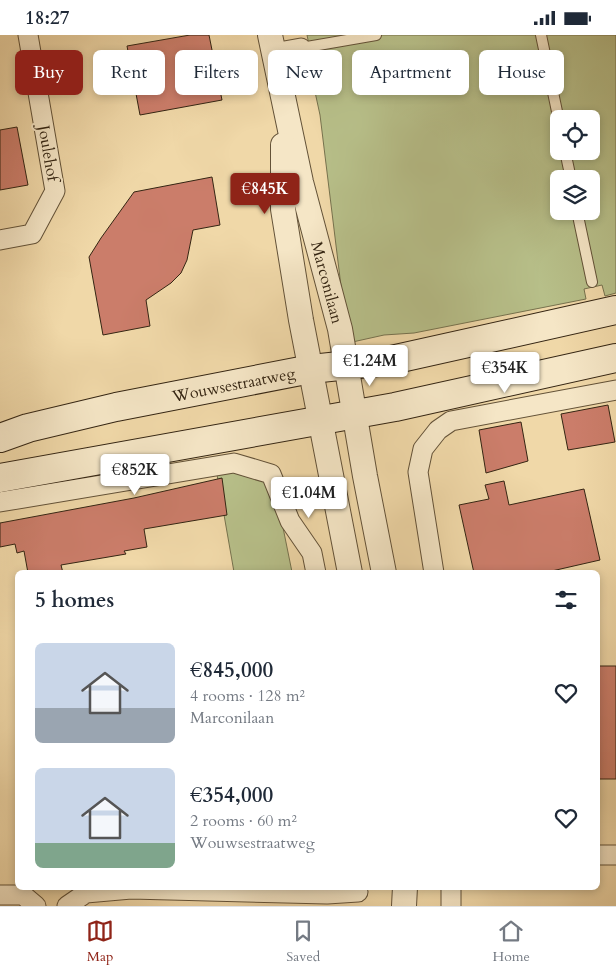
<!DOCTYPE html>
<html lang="en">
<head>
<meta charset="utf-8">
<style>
  :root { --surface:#fff; --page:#f2f2f3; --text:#1f2937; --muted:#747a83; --line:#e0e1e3; --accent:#8f2418 }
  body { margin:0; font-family:Cardo,serif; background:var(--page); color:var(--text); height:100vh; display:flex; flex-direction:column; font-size:19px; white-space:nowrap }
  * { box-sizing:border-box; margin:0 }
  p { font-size:16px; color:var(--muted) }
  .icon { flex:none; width:28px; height:28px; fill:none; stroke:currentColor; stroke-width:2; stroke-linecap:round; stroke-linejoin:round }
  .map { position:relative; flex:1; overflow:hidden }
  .details { position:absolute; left:15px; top:535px; width:585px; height:320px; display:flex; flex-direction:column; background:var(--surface); border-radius:8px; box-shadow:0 2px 8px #0003 }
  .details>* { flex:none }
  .banner { position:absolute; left:15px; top:15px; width:586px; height:45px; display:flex; gap:10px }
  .buttons { position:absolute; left:550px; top:75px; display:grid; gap:10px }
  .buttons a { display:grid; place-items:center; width:50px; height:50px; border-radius:8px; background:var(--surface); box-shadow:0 2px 8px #0003; font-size:25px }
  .price { position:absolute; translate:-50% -42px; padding:0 11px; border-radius:5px; background:#fff; color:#222; font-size:16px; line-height:32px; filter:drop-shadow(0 1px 2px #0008) }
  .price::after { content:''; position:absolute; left:50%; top:30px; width:15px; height:11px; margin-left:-8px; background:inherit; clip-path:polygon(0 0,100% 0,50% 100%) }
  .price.current { background:var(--accent); color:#fff }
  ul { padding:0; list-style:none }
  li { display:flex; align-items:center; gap:15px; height:125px; padding:0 20px }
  li span { display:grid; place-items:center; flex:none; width:140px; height:100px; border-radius:8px; color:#555 }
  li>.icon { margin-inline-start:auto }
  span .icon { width:60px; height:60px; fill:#fffc; stroke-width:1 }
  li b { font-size:21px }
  h2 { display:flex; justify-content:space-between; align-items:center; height:60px; padding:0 20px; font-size:21px }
  .chip { padding:0 18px; border-radius:8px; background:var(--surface); box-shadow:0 2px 8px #0003; font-size:18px; line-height:45px }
  .chip.current { background:var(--accent); color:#fff }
  .status { display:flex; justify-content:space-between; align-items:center; height:35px; padding:0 25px; background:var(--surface); direction:ltr }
  .status svg { height:14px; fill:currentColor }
  .dock { display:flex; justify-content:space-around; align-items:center; height:70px; border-top:1px solid var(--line); background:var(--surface); font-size:14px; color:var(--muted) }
  .dock a { display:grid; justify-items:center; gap:2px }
  .dock .current { color:var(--accent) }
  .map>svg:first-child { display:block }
  .green { fill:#b7bf89; stroke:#76724e; fill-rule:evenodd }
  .building { fill:#cb7d6a; stroke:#342513 }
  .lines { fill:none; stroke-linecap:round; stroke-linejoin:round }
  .service-casing { stroke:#635238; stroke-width:12 }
  .minor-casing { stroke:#635238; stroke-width:21 }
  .tertiary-casing { stroke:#635238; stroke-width:26 }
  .secondary-casing { stroke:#342513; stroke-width:30 }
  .service { stroke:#f5e6c6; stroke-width:10 }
  .minor { stroke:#f5e6c6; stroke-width:19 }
  .tertiary { stroke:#f5e6c6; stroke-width:24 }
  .secondary { stroke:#f5e6c6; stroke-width:28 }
  .labels { text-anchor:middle; stroke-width:4; stroke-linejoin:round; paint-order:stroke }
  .street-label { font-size:16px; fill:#342513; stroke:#f5e6c6 }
</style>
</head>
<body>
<div class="status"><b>18:27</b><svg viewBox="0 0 49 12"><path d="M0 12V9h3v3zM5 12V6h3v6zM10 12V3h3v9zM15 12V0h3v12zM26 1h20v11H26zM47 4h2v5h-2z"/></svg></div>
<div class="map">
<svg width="616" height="871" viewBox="0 0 616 871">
  <rect width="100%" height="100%" fill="#f0d8a8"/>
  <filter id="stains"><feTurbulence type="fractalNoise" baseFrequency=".004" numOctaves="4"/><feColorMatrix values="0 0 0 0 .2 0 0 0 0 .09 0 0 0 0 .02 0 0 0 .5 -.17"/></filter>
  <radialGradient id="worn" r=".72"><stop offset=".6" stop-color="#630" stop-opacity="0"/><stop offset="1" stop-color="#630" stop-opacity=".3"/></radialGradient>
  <g class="green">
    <path d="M307 0H616V258L605 261 602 250 584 254 586 264 414 298 384 300 348 308 320 80 312 43 315 39ZM559 84H591V116H559ZM559 144H591V176H559Z"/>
    <path d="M216 434 257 436 276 458 292 537H234Z"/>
  </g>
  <g class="building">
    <path d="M190 0H209L222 65 140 80 127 11Z"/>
    <path d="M17 92 28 150 0 155V95Z"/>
    <path d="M212 142 220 190 193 195 187 225 181 238 171 248 146 265 150 291 103 300 89 222 101 203 134 157Z"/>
    <path d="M608 370 615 407 568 415 561 379Z"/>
    <path d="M521 387 528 426 486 438 479 395Z"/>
    <path d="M222 443 227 480 144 494 147 512 124 516 126 519 61 530 63 538H28L24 516 17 518 15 509 0 512V488L134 463Z"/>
    <path d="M504 446 509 470 584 454 600 525 543 538H474L459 470 489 464 485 450Z"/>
    <rect x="598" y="631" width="18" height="113"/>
  </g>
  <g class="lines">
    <defs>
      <g id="service">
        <path d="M541 0 559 86"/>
        <path d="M301 13 376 0"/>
        <path d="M565 116 571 144"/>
        <path d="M577 176 592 247"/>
      </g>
      <g id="minor">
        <path d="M273 18 301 13"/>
        <path d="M0 205 32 199 55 156 28 0"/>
        <path d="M0 467 234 428 271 439 290 486 312 518 316 538"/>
        <path d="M434 538 418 437 423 414 438 395 451 386 616 355"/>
        <path d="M598 820H616"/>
        <path d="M0 860H23L36 871"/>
        <path d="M67 871 86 858 131 854 327 859 358 857"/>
        <path d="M451 871V852"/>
      </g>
      <g id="tertiary">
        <path id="s1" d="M270 0 301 147 340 294 365 441 384 538"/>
        <path d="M283 110V174L301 285 350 538"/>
        <path d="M404 871 405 852"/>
      </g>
      <g id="secondary">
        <path id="s2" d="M0 403 28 393 116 372 311 334 387 326 616 275"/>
        <path d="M0 443 395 372 616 323"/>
      </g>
    </defs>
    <use href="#service" class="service-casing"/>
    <use href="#minor" class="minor-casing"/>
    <use href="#tertiary" class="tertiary-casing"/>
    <use href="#secondary" class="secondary-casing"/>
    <use href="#service" class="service"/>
    <use href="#minor" class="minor"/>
    <use href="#tertiary" class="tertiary"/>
    <use href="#secondary" class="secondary"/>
  </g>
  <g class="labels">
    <g class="street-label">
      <text transform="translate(49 118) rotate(80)" y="6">Joulehof</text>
      <text dy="6" stroke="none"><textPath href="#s1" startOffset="254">Marconilaan</textPath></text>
      <text dy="6" stroke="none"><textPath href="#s2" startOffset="240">Wouwsestraatweg</textPath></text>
    </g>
  </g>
  <rect width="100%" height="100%" filter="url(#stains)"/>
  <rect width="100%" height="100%" fill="url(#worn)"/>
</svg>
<div class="buttons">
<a><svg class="icon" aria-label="locate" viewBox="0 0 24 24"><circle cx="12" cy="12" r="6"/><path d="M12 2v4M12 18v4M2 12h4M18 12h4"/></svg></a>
<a><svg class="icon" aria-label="layers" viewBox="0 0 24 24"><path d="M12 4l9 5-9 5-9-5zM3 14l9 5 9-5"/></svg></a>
</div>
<b class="price current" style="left:265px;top:180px">€845K</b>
<b class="price" style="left:370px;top:352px">€1.24M</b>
<b class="price" style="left:505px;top:359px">€354K</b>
<b class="price" style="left:135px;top:461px">€852K</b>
<b class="price" style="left:309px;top:484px">€1.04M</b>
<div class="banner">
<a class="chip current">Buy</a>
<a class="chip">Rent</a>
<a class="chip">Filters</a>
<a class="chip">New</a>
<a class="chip">Apartment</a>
<a class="chip">House</a>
</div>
<section class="details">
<h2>5 homes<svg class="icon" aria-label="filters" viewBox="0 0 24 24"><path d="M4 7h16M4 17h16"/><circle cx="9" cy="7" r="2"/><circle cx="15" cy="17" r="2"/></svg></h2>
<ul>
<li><span style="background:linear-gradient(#c9d6e8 65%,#9aa5b1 0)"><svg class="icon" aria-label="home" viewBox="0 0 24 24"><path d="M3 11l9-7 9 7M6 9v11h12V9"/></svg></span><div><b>€845,000</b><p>4 rooms · 128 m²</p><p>Marconilaan</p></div><svg class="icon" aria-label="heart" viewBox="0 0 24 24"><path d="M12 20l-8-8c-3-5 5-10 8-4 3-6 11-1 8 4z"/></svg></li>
<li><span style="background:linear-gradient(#c9d6e8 75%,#7fa58c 0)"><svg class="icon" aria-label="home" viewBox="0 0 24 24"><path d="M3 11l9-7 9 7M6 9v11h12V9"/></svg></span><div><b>€354,000</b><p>2 rooms · 60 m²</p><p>Wouwsestraatweg</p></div><svg class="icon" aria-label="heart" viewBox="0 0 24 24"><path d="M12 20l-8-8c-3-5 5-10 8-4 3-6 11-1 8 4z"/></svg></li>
</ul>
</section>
</div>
<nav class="dock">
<a class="current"><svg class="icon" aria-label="map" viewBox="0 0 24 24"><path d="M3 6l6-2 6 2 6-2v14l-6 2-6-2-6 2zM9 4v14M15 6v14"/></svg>Map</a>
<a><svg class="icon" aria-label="saved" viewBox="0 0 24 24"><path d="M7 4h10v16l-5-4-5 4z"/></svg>Saved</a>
<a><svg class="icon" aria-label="home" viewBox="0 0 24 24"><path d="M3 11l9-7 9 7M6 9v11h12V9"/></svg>Home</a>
</nav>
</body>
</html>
